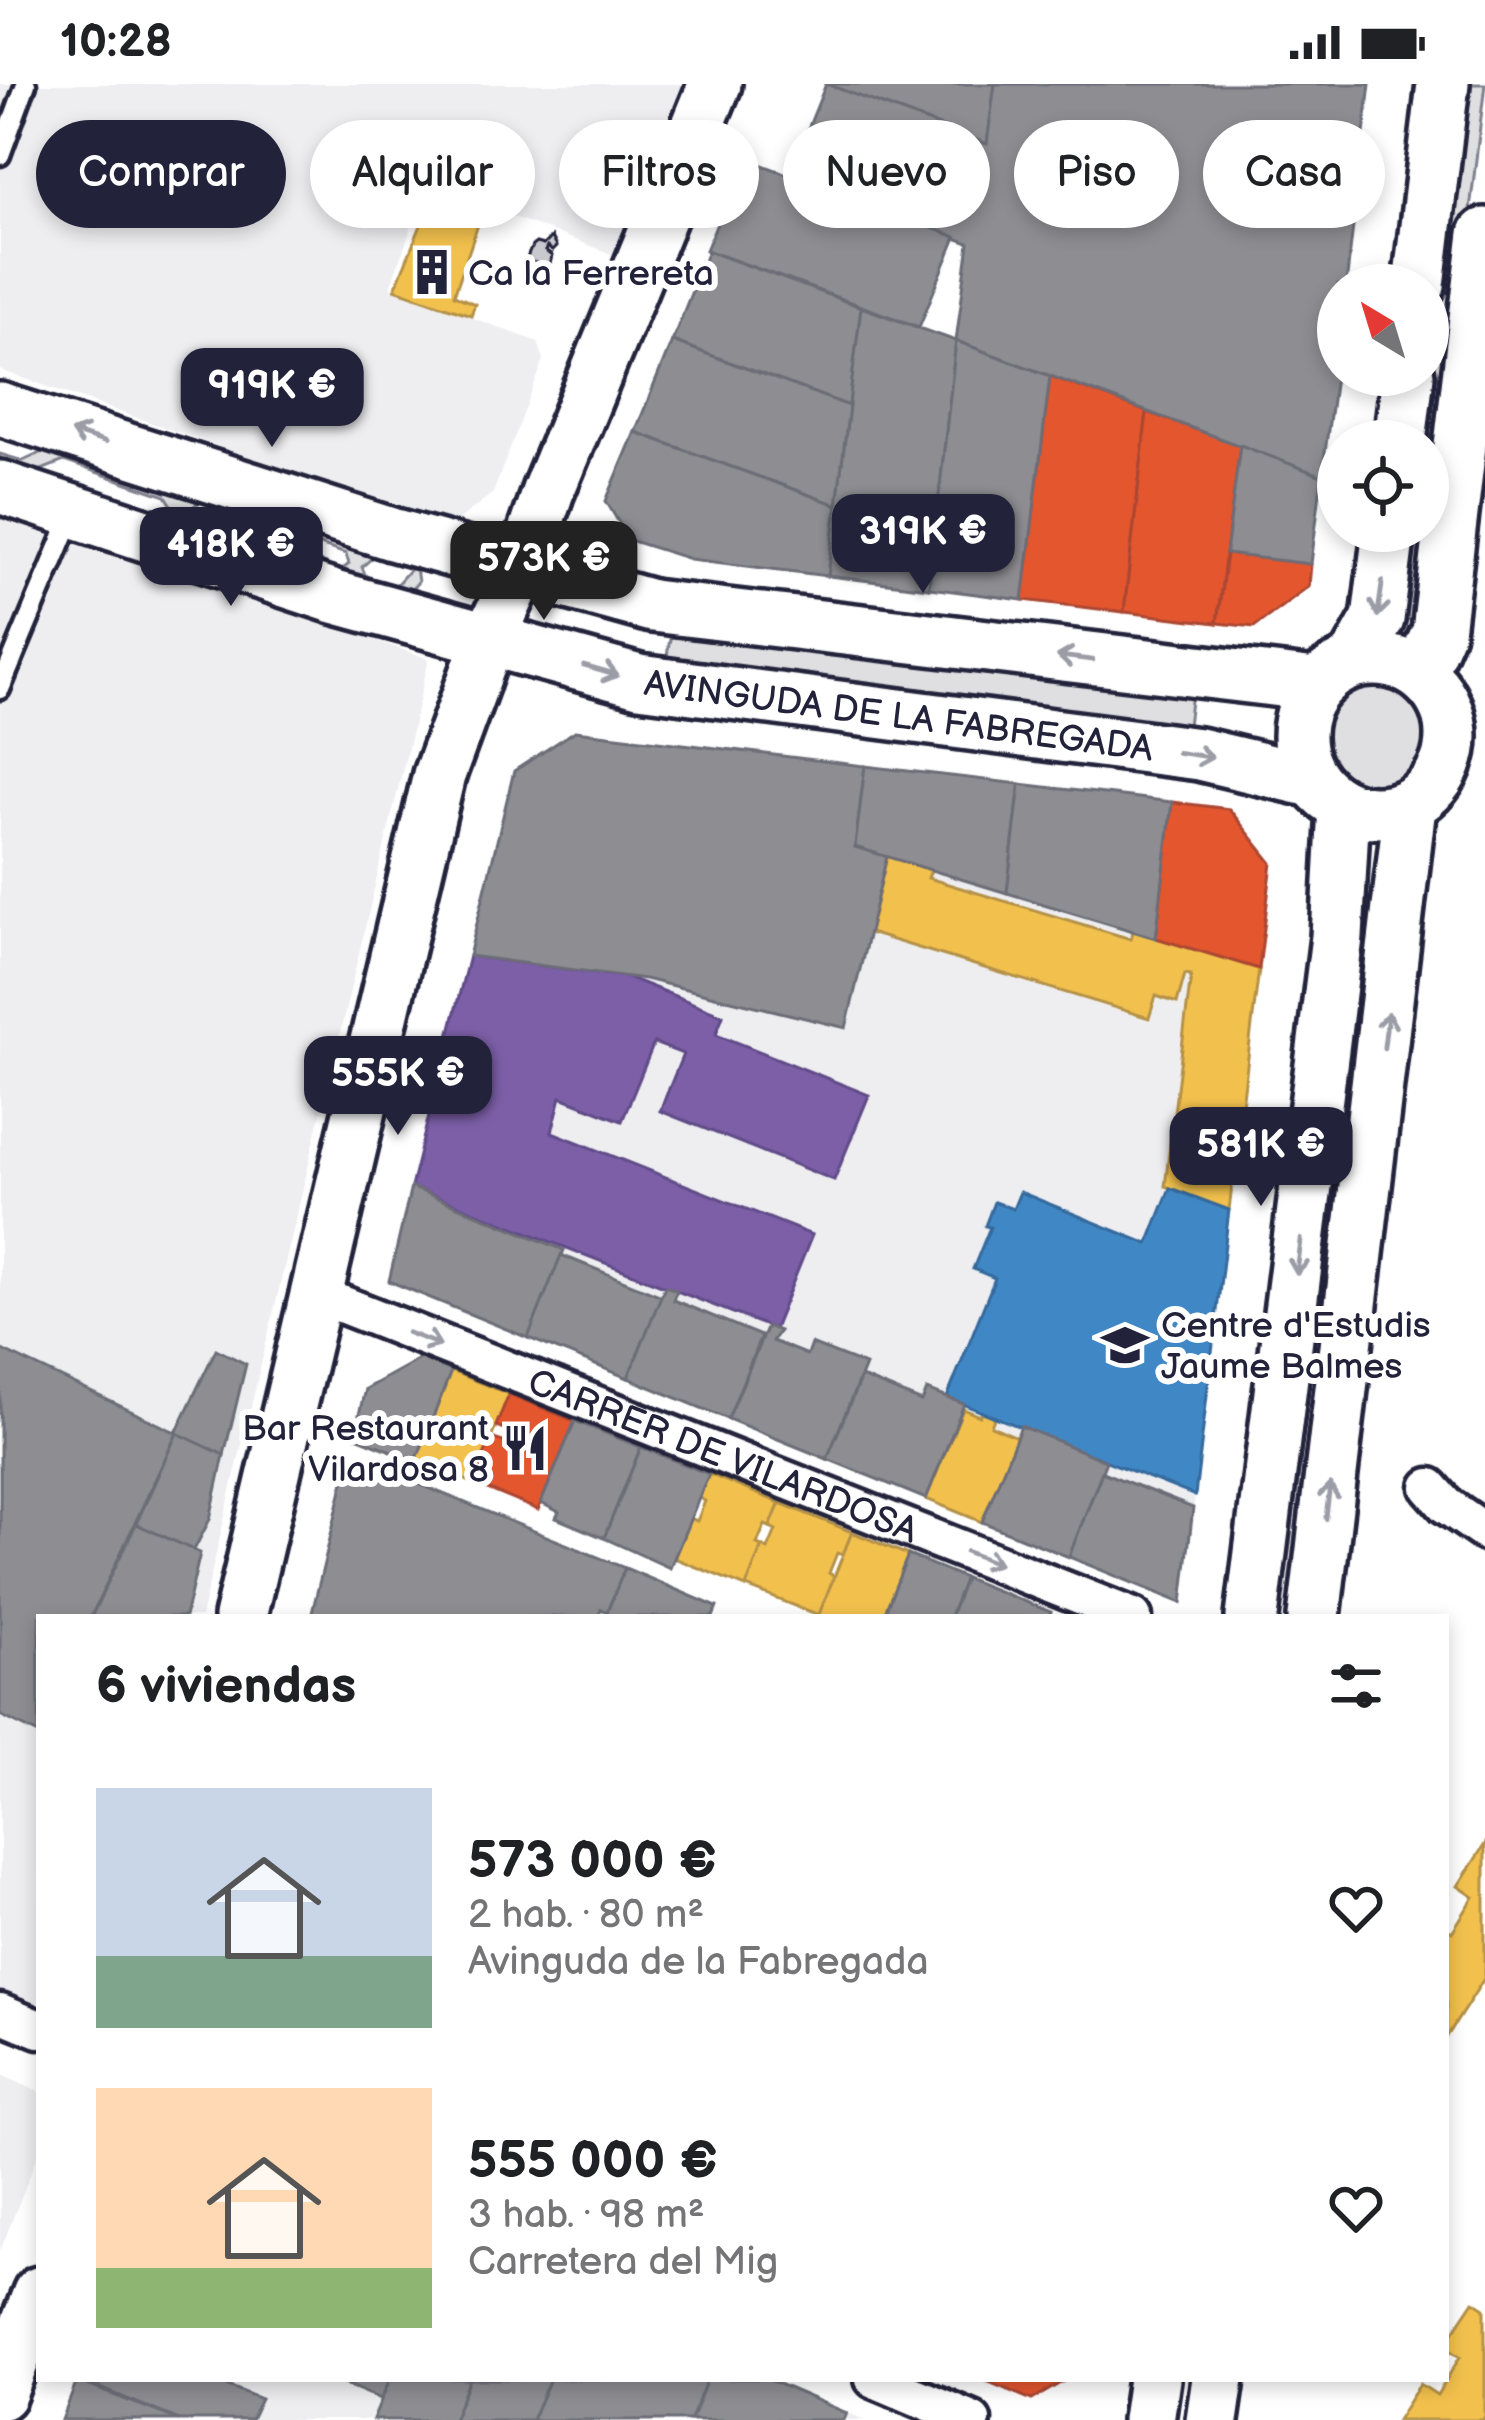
<!DOCTYPE html>
<html lang="es">
<head>
<meta charset="utf-8">
<style>
  :root { --surface:#fff; --page:#f6f6f6; --text:#202124; --muted:#757577; --accent:#22223b }
  body { margin:0; font-family:"Balsamiq Sans",sans-serif; background:var(--page); color:var(--text); height:100vh; display:flex; flex-direction:column; font-size:45px; white-space:nowrap }
  * { box-sizing:border-box; margin:0 }
  p { font-size:39px; color:var(--muted) }
  .icon { flex:none; width:66px; height:66px; fill:none; stroke:currentColor; stroke-width:2; stroke-linecap:round; stroke-linejoin:round }
  .map { position:relative; flex:1; overflow:hidden }
  .drawer { position:absolute; left:36px; top:1530px; width:1413px; height:768px; display:flex; flex-direction:column; background:var(--surface); border-radius:0px; box-shadow:0 6px 18px #0003 }
  .drawer>* { flex:none }
  .guide { position:absolute; left:36px; top:36px; width:1413px; height:108px; display:flex; gap:24px }
  .needle { width:78px; rotate:322deg }
  .buttons { position:absolute; left:1317px; top:180px; display:grid; gap:24px }
  .buttons a { display:grid; place-items:center; width:132px; height:132px; border-radius:50%; background:var(--surface); box-shadow:0 6px 18px #0003; font-size:60px }
  .price { position:absolute; translate:-50% -102px; padding:0 27px; border-radius:24px; background:var(--accent); color:#fff; font-size:39px; line-height:78px; filter:drop-shadow(0 3px 6px #0008) }
  .price::after { content:''; position:absolute; left:50%; top:72px; width:36px; height:27px; margin-left:-18px; background:inherit; clip-path:polygon(0 0,100% 0,50% 100%) }
  .price.selected { background:#222; color:#fff }
  ul { padding:0; list-style:none }
  li { display:flex; align-items:center; gap:36px; height:300px; padding:0 60px }
  li span { display:grid; place-items:center; flex:none; width:336px; height:240px; border-radius:0px; color:#555 }
  li>.icon { margin-inline-start:auto }
  span .icon { width:144px; height:144px; fill:#fffc; stroke-width:1 }
  li b { font-size:51px }
  h2 { display:flex; justify-content:space-between; align-items:center; height:144px; padding:0 60px; font-size:51px }
  .tag { padding:0 42px; border-radius:54px; background:var(--surface); box-shadow:0 6px 18px #0003; font-size:42px; line-height:108px }
  .tag.selected { background:var(--accent); color:#fff }
  .status { display:flex; justify-content:space-between; align-items:center; height:84px; padding:0 60px; background:var(--surface); direction:ltr }
  .status svg { height:33px; fill:currentColor }
  .map>svg:first-child { display:block }
  .built { fill:#eeeef1 }
  .green { fill:#dfdfe2; stroke:#80808e; stroke-width:3 }
  .homes { fill:#f2c14e; stroke:#b49148; stroke-width:3 }
  .shops { fill:#e4572e; stroke:#aa4732; stroke-width:3 }
  .offices { fill:#7b5ea7; stroke:#604c87; stroke-width:3 }
  .schools { fill:#3f88c5; stroke:#36699c; stroke-width:3 }
  .industry { fill:#8d8d92; stroke:#6d6d78; stroke-width:3 }
  .building { fill:#c8c8cf; stroke:#22223b; stroke-width:3 }
  .lines { fill:none; stroke-linecap:round; stroke-linejoin:round }
  .lane-casing { stroke:#22223b; stroke-width:27 }
  .street-casing { stroke:#22223b; stroke-width:45 }
  .secondary-casing { stroke:#22223b; stroke-width:60 }
  .lane { stroke:#fff; stroke-width:18 }
  .street { stroke:#fff; stroke-width:36 }
  .secondary { stroke:#fff; stroke-width:51 }
  .oneway { stroke:#9c9ca7 }
  .labels { text-anchor:middle; stroke-width:12; stroke-linejoin:round; paint-order:stroke }
  .poi-label { font-size:36px; fill:#22223b; stroke:#fff; text-anchor:start }
  .street-label { font-size:36px; fill:#22223b; stroke:#fff }
</style>
</head>
<body>
<div class="status"><b>10:28</b><svg viewBox="0 0 49 12"><path d="M0 12V9h3v3zM5 12V6h3v6zM10 12V3h3v9zM15 12V0h3v12zM26 1h20v11H26zM47 4h2v5h-2z"/></svg></div>
<div class="map">
<svg width="1485" height="2336" viewBox="0 0 1485 2336">
  <rect width="100%" height="100%" fill="#fff"/>
  <filter id="ink" filterUnits="userSpaceOnUse"><feTurbulence type="fractalNoise" baseFrequency=".00833" numOctaves="2"/><feDisplacementMap in="SourceGraphic" scale="24" xChannelSelector="R" yChannelSelector="G"/><feConvolveMatrix kernelMatrix="1 2 1 2 8 2 1 2 1" color-interpolation-filters="sRGB"/></filter>
  <g filter="url(#ink)">
    <g class="built">
      <path d="M0 0H720L643 182 427 100 390 203 538 258 544 276 493 409 458 436 415 431 0 286Z"/>
      <path d="M0 426 429 575 201 1533H39V1924L0 1908Z"/>
      <path d="M575 647 1229 725 1272 779 1182 1519 389 1197 514 687Z"/>
      <path d="M0 1990 39 2007V2068L0 2167Z"/>
      <path d="M78 2295H767L865 2336H62Z"/>
    </g>
    <g class="green">
      <path d="M1462 0H1485L1421 537 1398 535 1408 447H1428V357H1419Z"/>
      <path d="M54 363 204 415 188 426 200 440 271 463 293 447 373 473 362 483 367 495 394 503 412 483 416 484 418 498 409 508 336 491 349 480 346 470 308 457 282 474 158 432 173 423 166 412 64 377 34 389 0 378V370L23 377Z"/>
      <path d="M672 544 1192 608 1188 642 666 577Z"/>
      <circle cx="1378" cy="651" r="51"/>
      <path d="M1353 873H1381L1328 1279 1308 1263Z"/>
    </g>
    <g class="homes">
      <path d="M463 119 483 126 454 211 475 220 471 231 395 205 428 124 458 135Z"/>
      <path d="M887 772 931 786 928 794 1131 855 1133 847 1259 885 1229 1126 1165 1102 1191 891 1185 890 1177 919 1156 912 1149 934 869 849Z"/>
      <path d="M451 1287 509 1310 473 1399 416 1377Z"/>
      <path d="M963 1325 980 1332 982 1327 995 1332 991 1342 1017 1353 982 1438 926 1415Z"/>
      <path d="M709 1390 780 1419 770 1443 765 1441 757 1460 762 1462 746 1503 674 1474 690 1434 697 1437 705 1417 699 1414Z"/>
      <path d="M780 1419 852 1448 843 1471 837 1469 829 1489 834 1492 819 1531 746 1503 762 1462 768 1465 776 1446 770 1443Z"/>
      <path d="M852 1448 908 1471 883 1533H818Z"/>
      <path d="M1485 1760V1893L1446 1954V1844L1452 1848 1474 1813 1458 1802Z"/>
      <path d="M1474 2217 1485 2224V2332L1483 2336H1397L1420 2300 1437 2311 1460 2273 1446 2264V2259Z"/>
    </g>
    <g class="shops">
      <path d="M1050 292 1147 328 1124 528 1023 516Z"/>
      <path d="M1147 328 1240 361 1217 539 1124 528Z"/>
      <path d="M1226 470 1311 480 1309 502 1254 543 1217 539Z"/>
      <path d="M1172 718 1229 725 1272 779 1259 885 1156 854Z"/>
      <path d="M509 1310 575 1337 538 1426 473 1399 491 1354 506 1359 511 1348 496 1342Z"/>
      <path d="M982 2295H1067L1032 2316Z"/>
    </g>
    <path class="offices" d="M469 872 627 893 723 931 716 950 869 1011 834 1096 660 1027 683 970 654 959 622 1037 561 1013 552 1048 812 1151 774 1245 411 1103Z"/>
    <path class="schools" d="M1170 1104 1229 1126 1195 1412 947 1314 995 1194 973 1185 990 1143 985 1142 994 1118 1013 1125 1020 1108 1148 1160Z"/>
    <g class="industry">
      <path d="M826 0H995L987 60 861 13Z"/>
      <path d="M826 0 987 60 995 0H1370L1346 201H1338V270L1322 392 956 257 969 159 789 92Z"/>
      <path d="M744 74 956 153 919 243 706 166Z"/>
      <path d="M708 167 861 223 849 322 672 257Z"/>
      <path d="M861 223 956 257 929 504 828 492Z"/>
      <path d="M672 257 849 322 837 421 635 348Z"/>
      <path d="M956 257 1050 292 1023 516 929 504Z"/>
      <path d="M635 348 837 421 828 492 690 475 629 456 606 417Z"/>
      <path d="M1240 361 1322 392 1311 480 1226 470Z"/>
      <path d="M575 647 865 682 855 763 887 772 846 944 645 895 469 872 514 687Z"/>
      <path d="M865 682 1020 700 1007 809 855 763Z"/>
      <path d="M1020 700 1172 718 1156 854 1007 809Z"/>
      <path d="M411 1103 564 1166 528 1254 389 1197Z"/>
      <path d="M561 1171 662 1212 628 1294 528 1254Z"/>
      <path d="M665 1202 677 1206 673 1216 761 1252 728 1335 628 1294Z"/>
      <path d="M767 1242 779 1247 772 1257 807 1271 811 1260 865 1281 827 1375 728 1335Z"/>
      <path d="M0 1265 177 1349 91 1533H39V1650L0 1631Z"/>
      <path d="M216 1265 246 1280 224 1371 176 1349Z"/>
      <path d="M421 1274 451 1287 416 1377 354 1352 365 1305Z"/>
      <path d="M861 1293 922 1318 927 1306 964 1320 926 1415 827 1375Z"/>
      <path d="M575 1337 641 1363 604 1454 556 1434 559 1428 541 1419Z"/>
      <path d="M1021 1342 1106 1377 1069 1473 982 1438Z"/>
      <path d="M177 1349 224 1371 210 1435 194 1466 136 1440Z"/>
      <path d="M641 1363 709 1390 670 1484 604 1454Z"/>
      <path d="M350 1372 625 1484 607 1528 601 1525 598 1533H311Z"/>
      <path d="M1102 1388 1193 1424 1182 1519 1069 1473Z"/>
      <path d="M136 1440 200 1469 185 1533H91Z"/>
      <path d="M908 1471 965 1494 950 1533H883Z"/>
      <path d="M625 1484 717 1523 713 1533H605Z"/>
      <path d="M965 1494 1051 1528 1049 1533H950Z"/>
      <path d="M78 2295H211L261 2315 251 2336H179Z"/>
      <path d="M333 2295H390L381 2315Z"/>
      <path d="M390 2295H470L453 2336H373Z"/>
      <path d="M470 2295H550L532 2336H453Z"/>
      <path d="M550 2295H707L691 2336H532Z"/>
      <path d="M707 2295H767L847 2329 844 2336H691Z"/>
      <path d="M77 2297 116 2312 179 2336H62Z"/>
    </g>
    <path class="building" d="M551 153 556 163 552 167 547 163 545 167 552 172 549 184 526 176 532 162 536 159 543 161Z"/>
    <g class="lines">
      <defs>
        <g id="lane">
          <path d="M0 71 26 0"/>
          <path d="M0 605 72 432"/>
        </g>
        <g id="street">
          <path id="s1" d="M316 1210 1133 1533"/>
          <path d="M1430 1403 1446 1421 1485 1448"/>
          <path d="M0 1929 39 1945"/>
          <path d="M874 2295 972 2336"/>
        </g>
        <g id="secondary">
          <path d="M1419 201 1443 0"/>
          <path d="M0 325 392 450 652 522 1316 601"/>
          <path d="M1400 357 1408 291"/>
          <path id="s2" d="M0 403 334 513 639 597 1199 670 1312 697"/>
          <circle cx="1375" cy="652" r="76"/>
          <path d="M1354 578 1378 535 1389 447"/>
          <path d="M1420 589 1438 548 1485 150"/>
          <path d="M240 1533 439 691 489 555 521 486 548 407 715 0"/>
          <path d="M1252 1533 1337 853 1344 723"/>
          <path d="M1314 1533 1410 722"/>
          <path d="M0 2310 39 2209"/>
          <path d="M1148 2336 1154 2295"/>
          <path d="M1212 2336 1218 2295"/>
        </g>
      </defs>
      <use href="#lane" class="lane-casing"/>
      <use href="#street" class="street-casing"/>
      <use href="#secondary" class="secondary-casing"/>
      <use href="#lane" class="lane"/>
      <use href="#street" class="street"/>
      <use href="#secondary" class="secondary"/>
    </g>
    <defs><path id="oneway-shaft" d="M-6 0H5M1.5-3L5.5 0L1.5 3" fill="none" stroke-width="1.6" stroke-linecap="round" stroke-linejoin="round" transform="scale(3)"/></defs>
    <g class="oneway">
      <use href="#oneway-shaft" transform="translate(88 353) rotate(-162)"/>
      <use href="#oneway-shaft" transform="translate(1380 515) rotate(98)"/>
      <use href="#oneway-shaft" transform="translate(1075 574) rotate(-173)"/>
      <use href="#oneway-shaft" transform="translate(601 587) rotate(16)"/>
      <use href="#oneway-shaft" transform="translate(1195 671) rotate(8)"/>
      <use href="#oneway-shaft" transform="translate(1386 946) rotate(-83)"/>
      <use href="#oneway-shaft" transform="translate(1299 1173) rotate(97)"/>
      <use href="#oneway-shaft" transform="translate(424 1255) rotate(21)"/>
      <use href="#oneway-shaft" transform="translate(1328 1417) rotate(-83)"/>
      <use href="#oneway-shaft" transform="translate(983 1474) rotate(21)"/>
    </g>
  </g>
  <defs>
    <symbol id="building-bare" viewBox="-9 -9 18 18"><path d="M-4-6H4V6H1V3H-1V6H-4ZM-2.5-4.3h1.7v1.8h-1.7ZM.8-4.3h1.7v1.8H.8ZM-2.5-1h1.7V.8h-1.7ZM.8-1h1.7V.8H.8Z" fill="#22223b" stroke="#fff" stroke-width="2.5" paint-order="stroke"/></symbol>
    <symbol id="school-bare" viewBox="-9 -9 18 18"><path d="M0-5L7-2L0 1L-7-2ZM-4 1L0 2.5L4 1V4Q0 6-4 4Z" fill="#22223b" stroke="#fff" stroke-width="2.5" paint-order="stroke"/></symbol>
    <symbol id="restaurant-bare" viewBox="-9 -9 18 18"><path d="M-5-6h1v4h1v-4h1v4h1v-4h1v5L-1.5 .5V6h-2V.5L-5-1ZM5-6V6H3V1.5H1.5Q1.5-4 5-6Z" fill="#22223b" stroke="#fff" stroke-width="2.5" paint-order="stroke"/></symbol>
  </defs>
  <g fill-rule="evenodd">
    <use href="#building-bare" x="399" y="155" width="66" height="66"/>
    <use href="#school-bare" x="1092" y="1228" width="66" height="66"/>
    <use href="#restaurant-bare" x="492" y="1331" width="66" height="66"/>
  </g>
  <g class="labels">
    <g class="poi-label">
      <text x="468" y="201">Ca la Ferrereta</text>
      <text x="1161" y="1253">Centre d'Estudis<tspan x="1161" dy="41">Jaume Balmes</tspan></text>
      <text x="489" y="1356" text-anchor="end">Bar Restaurant<tspan x="489" dy="41">Vilardosa 8</tspan></text>
    </g>
    <g class="street-label">
      <text dy="13" stroke="none"><textPath href="#s2" startOffset="930">AVINGUDA DE LA FABREGADA</textPath></text>
      <text dy="13" stroke="none"><textPath href="#s1" startOffset="438">CARRER DE VILARDOSA</textPath></text>
    </g>
  </g>
</svg>
<div class="buttons">
<a><svg class="needle" viewBox="-14 -14 28 28"><path d="M0-13l5 13h-10z" fill="#e53935"/><path d="M0 13l5-13h-10z" fill="#757577"/></svg></a>
<a><svg class="icon" aria-label="locate" viewBox="0 0 24 24"><circle cx="12" cy="12" r="6"/><path d="M12 2v4M12 18v4M2 12h4M18 12h4"/></svg></a>
</div>
<b class="price" style="left:272px;top:366px">919K €</b>
<b class="price" style="left:923px;top:512px">319K €</b>
<b class="price" style="left:231px;top:525px">418K €</b>
<b class="price selected" style="left:544px;top:539px">573K €</b>
<b class="price" style="left:398px;top:1054px">555K €</b>
<b class="price" style="left:1261px;top:1125px">581K €</b>
<div class="guide">
<a class="tag selected">Comprar</a>
<a class="tag">Alquilar</a>
<a class="tag">Filtros</a>
<a class="tag">Nuevo</a>
<a class="tag">Piso</a>
<a class="tag">Casa</a>
</div>
<section class="drawer">
<h2>6 viviendas<svg class="icon" aria-label="filters" viewBox="0 0 24 24"><path d="M4 7h16M4 17h16"/><circle cx="9" cy="7" r="2"/><circle cx="15" cy="17" r="2"/></svg></h2>
<ul>
<li><span style="background:linear-gradient(#c9d6e8 70%,#7fa58c 0)"><svg class="icon" aria-label="home" viewBox="0 0 24 24"><path d="M3 11l9-7 9 7M6 9v11h12V9"/></svg></span><div><b>573 000 €</b><p>2 hab. · 80 m²</p><p>Avinguda de la Fabregada</p></div><svg class="icon" aria-label="heart" viewBox="0 0 24 24"><path d="M12 20l-8-8c-3-5 5-10 8-4 3-6 11-1 8 4z"/></svg></li>
<li><span style="background:linear-gradient(#ffd9b3 75%,#8fb573 0)"><svg class="icon" aria-label="home" viewBox="0 0 24 24"><path d="M3 11l9-7 9 7M6 9v11h12V9"/></svg></span><div><b>555 000 €</b><p>3 hab. · 98 m²</p><p>Carretera del Mig</p></div><svg class="icon" aria-label="heart" viewBox="0 0 24 24"><path d="M12 20l-8-8c-3-5 5-10 8-4 3-6 11-1 8 4z"/></svg></li>
</ul>
</section>
</div>
</body>
</html>
